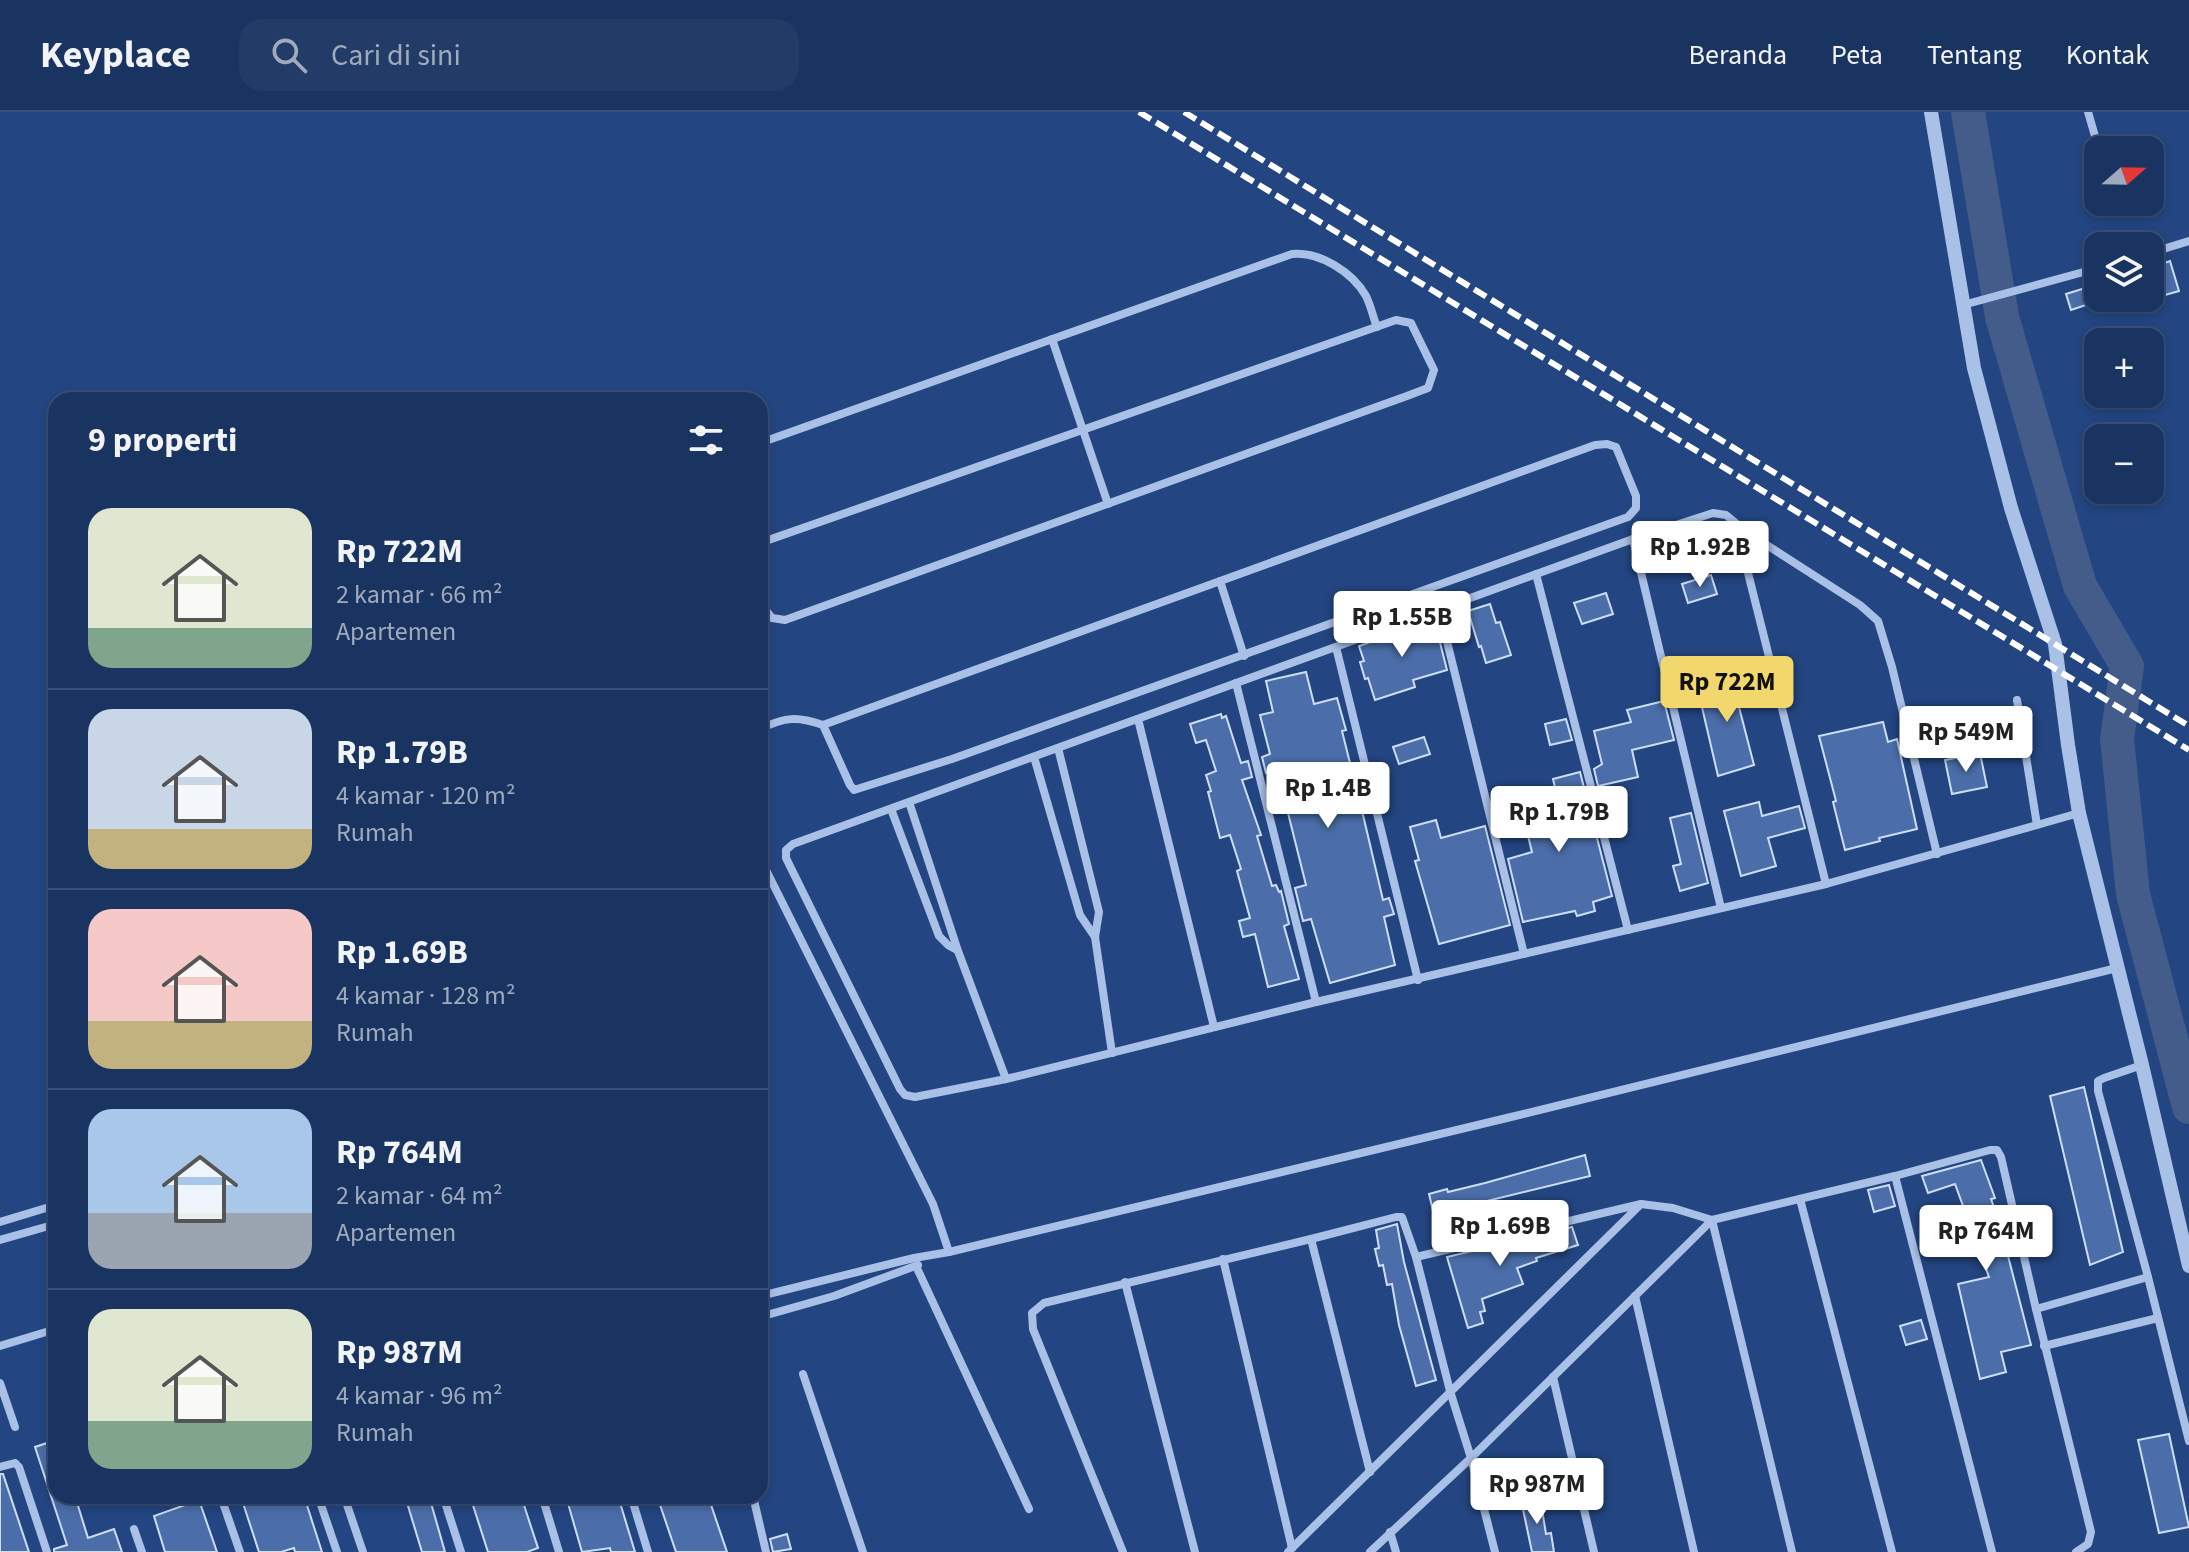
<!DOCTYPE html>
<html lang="id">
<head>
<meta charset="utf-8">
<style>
  :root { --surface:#1a3461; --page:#233c67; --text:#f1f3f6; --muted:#9faabd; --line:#384f76; --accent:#f2d76d }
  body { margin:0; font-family:"Source Sans 3",sans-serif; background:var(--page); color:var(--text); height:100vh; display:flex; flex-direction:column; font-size:30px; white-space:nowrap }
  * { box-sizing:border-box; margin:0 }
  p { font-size:26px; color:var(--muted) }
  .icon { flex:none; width:44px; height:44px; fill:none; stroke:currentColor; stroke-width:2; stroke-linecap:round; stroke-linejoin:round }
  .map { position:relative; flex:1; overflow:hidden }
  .panel { position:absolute; left:48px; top:280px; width:720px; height:1112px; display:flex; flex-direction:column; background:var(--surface); border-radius:24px; box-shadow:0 4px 12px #0003,0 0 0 2px var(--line) }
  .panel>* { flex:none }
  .needle { width:52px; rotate:70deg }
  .buttons { position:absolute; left:2084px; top:24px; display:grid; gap:16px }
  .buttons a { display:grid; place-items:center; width:80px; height:80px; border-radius:16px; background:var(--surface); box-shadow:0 4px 12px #0003,0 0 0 2px var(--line); font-size:40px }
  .price { position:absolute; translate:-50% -68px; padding:0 18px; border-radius:8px; background:#fff; color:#222; font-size:26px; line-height:52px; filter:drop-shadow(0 2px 4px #0008) }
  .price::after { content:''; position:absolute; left:50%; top:48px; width:24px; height:18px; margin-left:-12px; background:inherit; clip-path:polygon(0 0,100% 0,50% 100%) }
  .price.active { background:var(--accent); color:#111 }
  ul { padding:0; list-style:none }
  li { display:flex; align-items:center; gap:24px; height:200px; padding:0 40px }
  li+li { border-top:2px solid var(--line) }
  li span { display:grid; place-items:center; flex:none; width:224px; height:160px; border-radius:24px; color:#555 }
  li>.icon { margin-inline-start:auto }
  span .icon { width:96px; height:96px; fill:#fffc; stroke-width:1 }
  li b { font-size:34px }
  h2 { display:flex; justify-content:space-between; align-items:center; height:96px; padding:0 40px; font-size:34px }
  header { display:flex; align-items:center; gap:48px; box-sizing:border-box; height:112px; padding:0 40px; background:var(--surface); border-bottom:2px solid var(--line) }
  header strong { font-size:38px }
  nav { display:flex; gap:44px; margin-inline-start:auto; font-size:28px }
  .search { width:560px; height:72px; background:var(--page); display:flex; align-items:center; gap:20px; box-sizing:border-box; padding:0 28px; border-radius:24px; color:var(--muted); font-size:30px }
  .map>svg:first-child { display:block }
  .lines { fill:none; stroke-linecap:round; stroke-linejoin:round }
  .river { stroke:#445c89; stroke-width:34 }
  .building { fill:#4b6eaa; stroke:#ceddf6; stroke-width:2 }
  .minor { stroke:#aac1e7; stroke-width:8 }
  .tertiary { stroke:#aac1e7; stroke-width:14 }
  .rail { stroke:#fff; stroke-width:6; stroke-dasharray:14 6; stroke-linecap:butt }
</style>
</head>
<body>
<header>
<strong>Keyplace</strong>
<div class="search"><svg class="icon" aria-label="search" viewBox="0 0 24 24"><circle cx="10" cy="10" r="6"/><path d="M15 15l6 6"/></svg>Cari di sini</div>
<nav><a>Beranda</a><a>Peta</a><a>Tentang</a><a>Kontak</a></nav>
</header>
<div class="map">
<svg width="2189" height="1440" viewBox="0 0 2189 1440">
  <rect width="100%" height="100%" fill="#234581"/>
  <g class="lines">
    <path class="river" d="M1968 0 2002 205 2080 474 2127 554 2117 627 2133 782 2189 995"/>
  </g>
  <g class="building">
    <path d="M2170 149 2179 179 2158 185 2153 167 2157 166 2153 155Z"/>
    <path d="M2098 172V189L2071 198 2066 182Z"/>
    <path d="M1711 463 1717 482 1688 491 1682 472Z"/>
    <path d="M1606 481 1613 502 1582 512 1574 491Z"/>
    <path d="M1490 492 1496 511 1500 510 1511 543 1486 551 1481 534 1479 535 1468 499Z"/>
    <path d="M1434 507 1447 558 1413 568 1415 575 1375 588 1368 566 1365 567 1360 550 1364 549 1359 534Z"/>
    <path d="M1734 556 1743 594 1739 595 1754 653 1718 664 1701 591 1715 587 1708 562Z"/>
    <path d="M1306 560 1314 592 1337 586 1346 618 1342 619 1356 675 1362 673 1366 689 1360 690 1383 788 1389 786 1394 802 1384 805 1395 853 1330 871 1311 807 1303 809 1295 776 1306 773 1277 657 1266 661 1262 645 1270 642 1260 603 1273 600 1266 569Z"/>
    <path d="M1664 589 1674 628 1632 638 1638 665 1598 674 1594 657 1602 652 1594 619 1631 610 1627 598Z"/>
    <path d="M1221 602 1222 606 1226 604 1241 651 1248 649 1252 665 1242 668 1261 723 1257 724 1272 774 1276 773 1279 780 1281 779 1289 812 1284 814 1299 867 1268 875 1255 822 1243 825 1239 809 1250 806 1237 759 1241 757 1230 723 1220 726 1208 680 1211 679 1206 663 1216 659 1206 628 1196 631 1190 612Z"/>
    <path d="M1566 607 1572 628 1550 633 1545 612Z"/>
    <path d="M1883 610 1888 630 1897 627 1917 717 1879 726 1880 729 1845 738 1833 690 1836 689 1819 624Z"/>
    <path d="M1424 625 1430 642 1399 652 1393 635Z"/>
    <path d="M1980 641 1987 675 1952 682 1945 648Z"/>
    <path d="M1580 660 1612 784 1593 790 1595 799 1577 804 1575 799 1523 810 1508 747 1532 740 1524 708 1519 709 1514 691 1556 680 1553 667Z"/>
    <path d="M1759 690 1762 704 1799 694 1805 716 1768 726 1776 754 1741 764 1724 699Z"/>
    <path d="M1691 701 1708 771 1680 779 1673 754 1681 752 1670 706Z"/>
    <path d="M1436 708 1441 726 1485 714 1510 813 1439 832 1415 749 1419 748 1410 715Z"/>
    <path d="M2084 975 2123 1140 2090 1153 2050 984Z"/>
    <path d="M1585 1043 1590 1064 1454 1097 1462 1127 1441 1132 1429 1082 1447 1077 1448 1080 1485 1071Z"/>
    <path d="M1981 1048 1995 1086 1991 1087 1997 1104H1995L2007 1140 2031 1233 2001 1240 2006 1260 1980 1267 1958 1172 1989 1165 1955 1072 1928 1081 1922 1064Z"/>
    <path d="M1889 1073 1895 1094 1874 1100 1868 1078Z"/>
    <path d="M1397 1112 1404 1150 1436 1268 1416 1274 1399 1213 1392 1172 1387 1173 1383 1153 1379 1154 1375 1137 1379 1136 1376 1118Z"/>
    <path d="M1572 1115 1578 1133 1536 1146 1537 1149 1517 1156 1523 1172 1482 1187 1485 1199 1480 1200 1483 1211 1468 1216 1447 1145Z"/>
    <path d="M1921 1208 1927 1227 1906 1233 1900 1214Z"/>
    <path d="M2169 1322 2189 1415 2159 1421 2138 1328Z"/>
    <path d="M56 1328V1384H75L88 1426 114 1417 122 1440H54V1437L67 1433 35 1335Z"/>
    <path d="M0 1362H3L29 1440H0Z"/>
    <path d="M254 1384H304L322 1440H295L294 1436 281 1440H259L242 1388Z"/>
    <path d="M405 1384H429L445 1440H422Z"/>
    <path d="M470 1384H521L538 1436 527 1440H488Z"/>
    <path d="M579 1384H618L635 1440H611L610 1436 582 1440 567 1388Z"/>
    <path d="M657 1384H708L727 1440H676Z"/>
    <path d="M1540 1385 1546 1422 1551 1421 1554 1440H1532L1521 1388Z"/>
    <path d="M199 1388 217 1440H165L154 1404Z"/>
    <path d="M787 1422 791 1437 773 1440 770 1427Z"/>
  </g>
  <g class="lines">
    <g class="minor">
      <path d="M2088 0 2099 38"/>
      <path d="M2113 90 2114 95"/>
      <path d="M2150 141 2189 129"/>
      <path d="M1963 193 2098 156"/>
      <path d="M1052 227 1108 392"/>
      <path d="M760 331 1292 142C1320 139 1353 161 1366 184 1371 194 1373 205 1377 215"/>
      <path d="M1748 421 1745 449 1826 772"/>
      <path d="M1633 427 1721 796"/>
      <path d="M760 431 1396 208 1411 211 1434 258 1428 276 1407 284 785 508 772 506 760 491"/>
      <path d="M1536 462 1628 818"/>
      <path d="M1220 469 1244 544"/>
      <path d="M1439 497 1524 842"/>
      <path d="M1336 535 1418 868"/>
      <path d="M1236 571 1316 890"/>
      <path d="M1138 607 1214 915"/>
      <path d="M760 617C785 605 797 604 823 613L1595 333 1607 332 1616 335 1636 384V396L1628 405 952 647 854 678 850 673 823 613"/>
      <path d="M1058 636 1099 800 1095 825 1112 941"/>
      <path d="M1034 645 1080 803 1095 825"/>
      <path d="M909 690 958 839 1006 967"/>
      <path d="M891 697 939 824 948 833 957 838"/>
      <path d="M2037 713 2079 701"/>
      <path d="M1937 742 1892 555 1878 509 1860 493 1748 421 1726 403 1713 401 1633 427 793 732 786 738V746L900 977 905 983 915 985 1006 967 1316 890 1826 772 2037 713 2017 588"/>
      <path d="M760 746 933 1092 949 1140 914 1146 760 1184"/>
      <path d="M2142 953 2104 966 2098 969V979L2148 1165 2189 1329"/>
      <path d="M1895 1064 1992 1440"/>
      <path d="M1800 1087 1892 1440"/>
      <path d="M0 1110 56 1093"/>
      <path d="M1311 1127 1370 1360"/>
      <path d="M0 1128 56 1112"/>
      <path d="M949 1140 1511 1005 2117 856"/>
      <path d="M1416 1145 1450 1279 1471 1346 1495 1440"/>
      <path d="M1223 1147 1292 1436"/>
      <path d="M916 1154 1029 1397"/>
      <path d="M1125 1170 1195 1440"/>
      <path d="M1635 1184 1694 1440"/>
      <path d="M2036 1197 2091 1420 2088 1432 2076 1440"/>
      <path d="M760 1205 834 1184 918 1153"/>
      <path d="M0 1234 56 1217"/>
      <path d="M2044 1234 2158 1206"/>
      <path d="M803 1262 863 1440"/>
      <path d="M1553 1265 1594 1440"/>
      <path d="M0 1271 15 1315"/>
      <path d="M0 1355 15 1351 19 1355 47 1440"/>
      <path d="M318 1384 337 1440"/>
      <path d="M344 1384 363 1440"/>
      <path d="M443 1384 461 1440"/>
      <path d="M542 1384 559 1440"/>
      <path d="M631 1384 648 1440"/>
      <path d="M753 1384 766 1440"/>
      <path d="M224 1394 240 1440"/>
      <path d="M134 1417 142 1440"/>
      <path d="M1390 1420 1396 1440"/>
      <path d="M1123 1440 1033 1217 1032 1201 1044 1191 1311 1127 1396 1105H1402L1416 1145 1641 1092"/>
      <path d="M1288 1440 1641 1092 1673 1096 1712 1108 1792 1440"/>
      <path d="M1370 1440 1471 1346 1712 1108 1895 1064 1990 1038H1997L2001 1045 2036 1197 2148 1165"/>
    </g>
    <path class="tertiary" d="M1931 0 1974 256 2011 396 2055 532 2068 633 2079 701 2142 953 2189 1154"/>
    <g class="rail">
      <path d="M1139 0 2189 638"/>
      <path d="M1184 0 2189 614"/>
    </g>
  </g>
</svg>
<div class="buttons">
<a><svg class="needle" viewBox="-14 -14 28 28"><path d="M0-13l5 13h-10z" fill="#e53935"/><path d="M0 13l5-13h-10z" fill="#9faabd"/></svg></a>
<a><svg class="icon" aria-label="layers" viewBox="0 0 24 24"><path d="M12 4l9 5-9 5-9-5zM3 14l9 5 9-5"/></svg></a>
<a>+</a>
<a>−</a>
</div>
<b class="price" style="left:1700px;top:477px">Rp 1.92B</b>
<b class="price" style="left:1402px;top:547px">Rp 1.55B</b>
<b class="price active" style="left:1727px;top:612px">Rp 722M</b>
<b class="price" style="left:1966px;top:662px">Rp 549M</b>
<b class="price" style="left:1328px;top:718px">Rp 1.4B</b>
<b class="price" style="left:1559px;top:742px">Rp 1.79B</b>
<b class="price" style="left:1500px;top:1156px">Rp 1.69B</b>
<b class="price" style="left:1986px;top:1161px">Rp 764M</b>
<b class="price" style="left:1537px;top:1414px">Rp 987M</b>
<section class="panel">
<h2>9 properti<svg class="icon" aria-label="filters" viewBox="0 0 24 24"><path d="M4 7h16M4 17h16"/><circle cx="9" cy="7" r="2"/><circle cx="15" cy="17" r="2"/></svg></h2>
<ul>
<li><span style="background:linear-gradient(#dfe7d0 75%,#7fa58c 0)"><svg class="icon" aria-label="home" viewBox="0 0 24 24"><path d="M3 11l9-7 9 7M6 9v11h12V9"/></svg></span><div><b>Rp 722M</b><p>2 kamar · 66 m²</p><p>Apartemen</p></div></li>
<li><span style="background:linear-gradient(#c9d6e8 75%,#c2b280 0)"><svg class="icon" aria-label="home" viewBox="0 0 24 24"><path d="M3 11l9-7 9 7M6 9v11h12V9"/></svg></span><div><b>Rp 1.79B</b><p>4 kamar · 120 m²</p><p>Rumah</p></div></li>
<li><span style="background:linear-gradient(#f6c9c9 70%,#c2b280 0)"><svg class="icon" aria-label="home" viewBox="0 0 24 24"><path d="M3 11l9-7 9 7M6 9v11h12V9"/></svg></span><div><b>Rp 1.69B</b><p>4 kamar · 128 m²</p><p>Rumah</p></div></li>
<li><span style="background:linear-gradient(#a9c7e8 65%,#9aa5b1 0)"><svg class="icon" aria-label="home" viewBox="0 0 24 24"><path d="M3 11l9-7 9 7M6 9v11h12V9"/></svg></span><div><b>Rp 764M</b><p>2 kamar · 64 m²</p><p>Apartemen</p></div></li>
<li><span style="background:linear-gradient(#dfe7d0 70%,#7fa58c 0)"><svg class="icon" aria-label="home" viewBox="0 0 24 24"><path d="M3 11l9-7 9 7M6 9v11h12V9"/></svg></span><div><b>Rp 987M</b><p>4 kamar · 96 m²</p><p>Rumah</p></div></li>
</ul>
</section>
</div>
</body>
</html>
